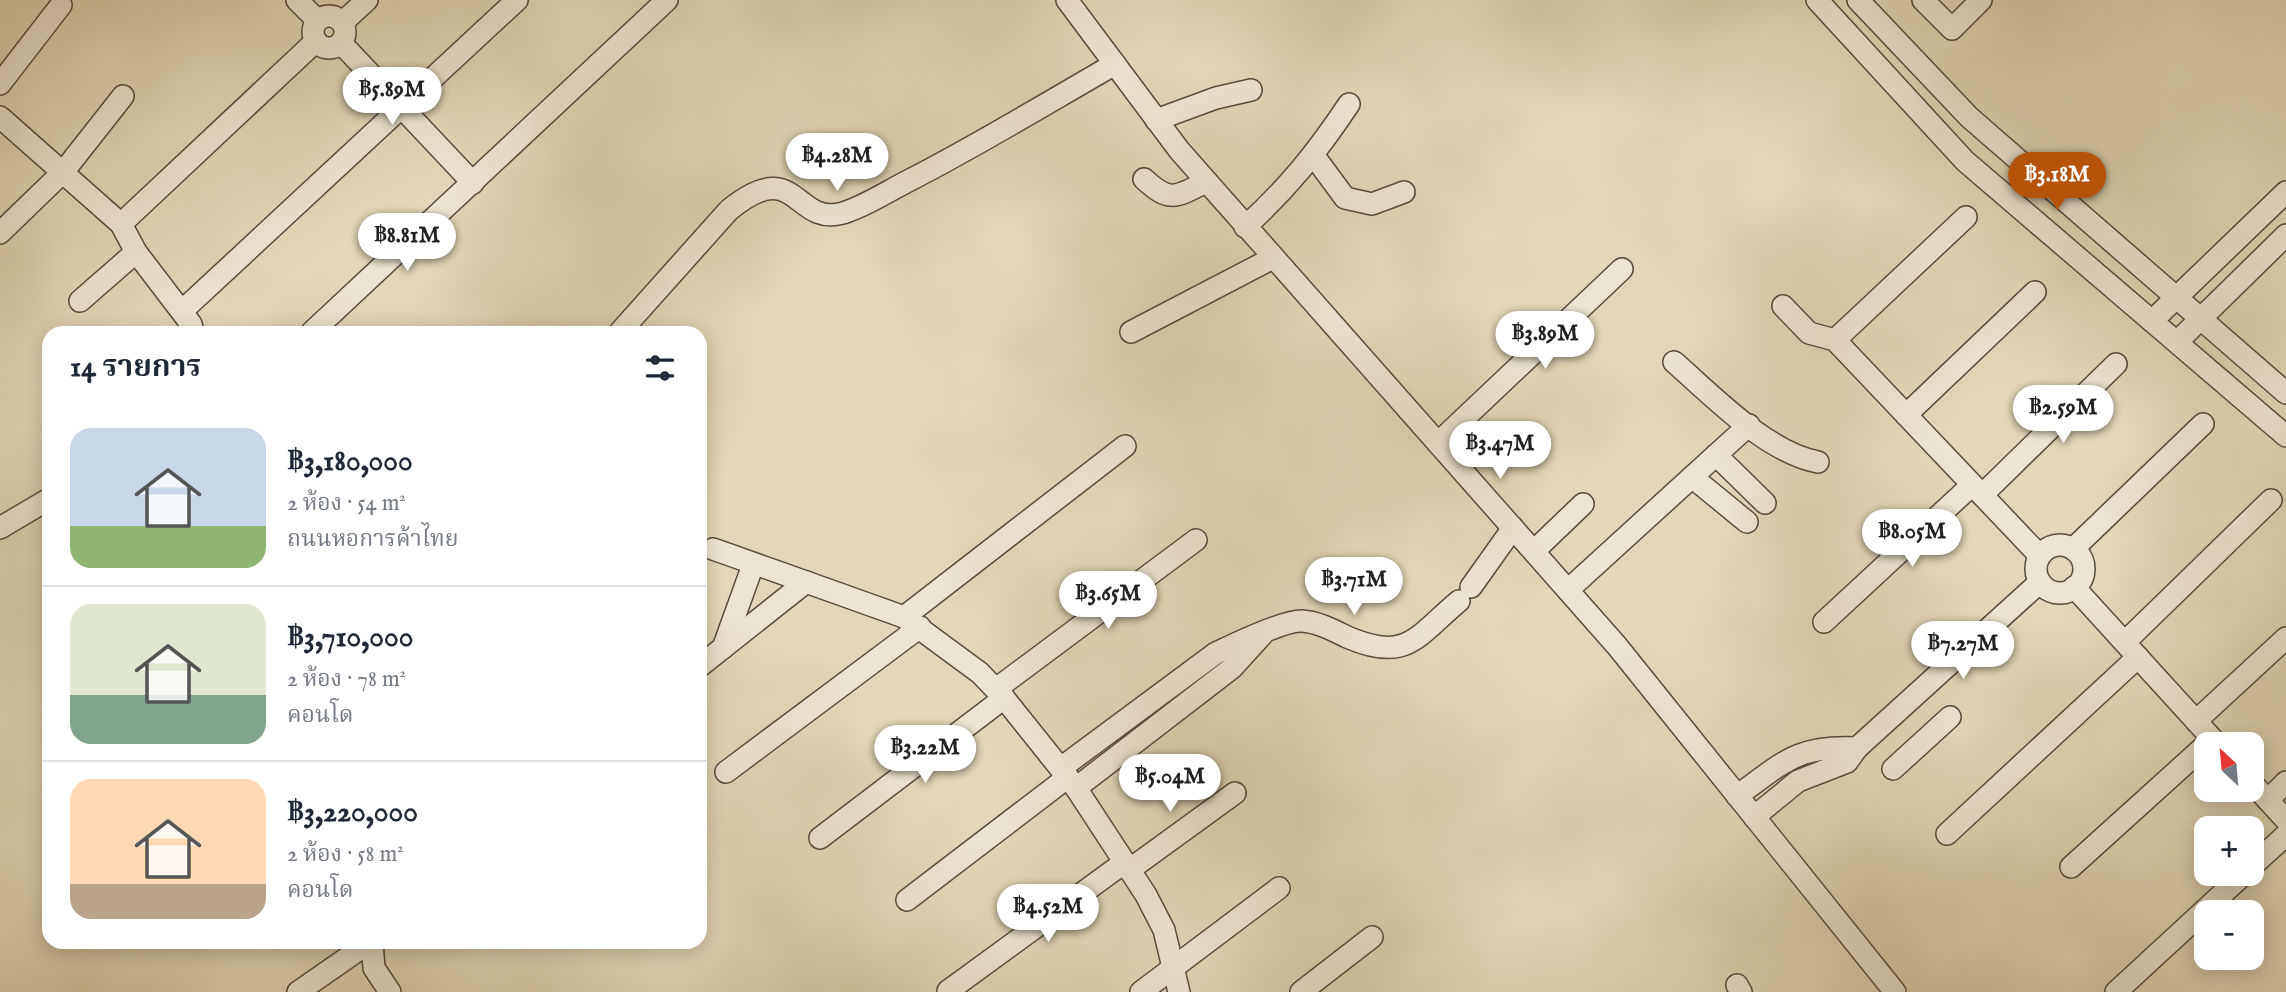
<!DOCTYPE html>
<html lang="th">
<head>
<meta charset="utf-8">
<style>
  :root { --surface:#fff; --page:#f2f2f3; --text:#1f2937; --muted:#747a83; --line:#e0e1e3; --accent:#b45309 }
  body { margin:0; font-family:"IM FELL English","Noto Serif Thai",serif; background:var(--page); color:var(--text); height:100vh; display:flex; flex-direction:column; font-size:26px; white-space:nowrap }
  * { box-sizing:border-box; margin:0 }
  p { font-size:23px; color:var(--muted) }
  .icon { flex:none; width:38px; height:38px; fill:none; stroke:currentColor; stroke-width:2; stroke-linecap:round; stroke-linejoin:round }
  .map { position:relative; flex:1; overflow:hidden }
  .side { position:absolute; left:42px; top:326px; width:665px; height:623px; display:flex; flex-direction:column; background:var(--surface); border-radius:21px; box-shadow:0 4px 18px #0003 }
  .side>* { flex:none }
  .needle { width:46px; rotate:334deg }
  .fabs { position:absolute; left:2194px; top:732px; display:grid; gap:14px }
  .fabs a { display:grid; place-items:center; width:70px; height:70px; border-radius:14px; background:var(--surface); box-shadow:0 4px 18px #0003; font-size:35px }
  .price { position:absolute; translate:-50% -60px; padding:0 16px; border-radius:24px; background:#fff; color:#222; font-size:23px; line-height:46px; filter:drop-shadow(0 2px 4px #0008) }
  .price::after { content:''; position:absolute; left:50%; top:42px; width:21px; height:16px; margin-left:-10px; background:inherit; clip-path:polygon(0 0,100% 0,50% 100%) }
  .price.on { background:var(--accent); color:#fff }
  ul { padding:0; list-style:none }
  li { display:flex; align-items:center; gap:21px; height:175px; padding:0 28px }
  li+li { border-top:2px solid var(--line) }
  li span { display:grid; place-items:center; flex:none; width:196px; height:140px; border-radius:21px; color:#555 }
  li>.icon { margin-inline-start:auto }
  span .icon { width:84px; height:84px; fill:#fffc; stroke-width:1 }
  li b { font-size:30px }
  h2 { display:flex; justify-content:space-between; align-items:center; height:84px; padding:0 28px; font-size:30px }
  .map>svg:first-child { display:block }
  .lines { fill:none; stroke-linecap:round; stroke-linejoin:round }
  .minor-casing { stroke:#584c3d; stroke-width:24 }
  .minor { stroke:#ece5d0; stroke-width:21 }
</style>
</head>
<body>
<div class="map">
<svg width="2286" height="992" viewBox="0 0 2286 992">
  <rect width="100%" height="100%" fill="#e2d7b6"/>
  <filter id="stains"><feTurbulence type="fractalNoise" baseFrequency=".00286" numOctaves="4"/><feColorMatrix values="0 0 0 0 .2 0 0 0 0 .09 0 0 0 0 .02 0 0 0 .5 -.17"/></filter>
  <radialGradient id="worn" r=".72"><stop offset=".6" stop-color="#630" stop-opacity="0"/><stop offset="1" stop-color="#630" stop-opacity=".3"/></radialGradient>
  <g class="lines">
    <defs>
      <g id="minor">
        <path d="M297 0 317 20"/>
        <path d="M1067 0 1179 150 1617 646 1895 992"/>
        <path d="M1817 0 1965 161 2286 436"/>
        <path d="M1858 0 1969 117 2286 393"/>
        <path d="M1923 0 1952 29 1981 0"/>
        <circle cx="329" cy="32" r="16"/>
        <path d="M343 22 367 0"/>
        <path d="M341 43 473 183"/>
        <path d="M0 84 61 5"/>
        <path d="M0 117 121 224 136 252 191 324 193 332"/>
        <path d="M1156 120 1216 98 1251 90"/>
        <path d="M1314 156 1345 198 1372 204 1404 192"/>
        <path d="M1144 179C1170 203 1176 197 1206 182"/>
        <path d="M121 224 316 41"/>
        <path d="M1245 227C1288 188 1317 152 1349 104"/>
        <path d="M0 233 64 171 123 96"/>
        <path d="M80 301 136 252"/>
        <path d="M1783 306 1809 333 1835 340 2040 556"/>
        <path d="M182 311 517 0"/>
        <path d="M2152 321 2286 192"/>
        <path d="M312 332 667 0"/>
        <path d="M620 332 729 210C798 154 793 227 843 213 866 206 888 191 910 180 980 144 1047 103 1115 64"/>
        <path d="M1131 332 1273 258"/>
        <path d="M1835 340 1966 217"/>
        <path d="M2177 342 2286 235"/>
        <path d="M1674 362C1713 396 1766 452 1818 462"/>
        <path d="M1906 415 2035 292"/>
        <path d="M1438 443 1622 269"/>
        <path d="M1716 455 1765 503"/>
        <path d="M1692 477 1747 522"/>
        <path d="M1982 495 2116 364"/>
        <path d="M0 528 49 499"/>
        <circle cx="2060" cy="569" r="24"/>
        <path d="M713 549 806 582"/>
        <path d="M2073 549 2203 424"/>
        <path d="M1534 551 1583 504"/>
        <path d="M1471 587 1513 528"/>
        <path d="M2074 587 2217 744"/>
        <path d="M1568 590 1749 425"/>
        <path d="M904 617 1125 446"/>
        <path d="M1824 622 1972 485"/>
        <path d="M2125 642 2271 500"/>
        <path d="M723 648 753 565"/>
        <path d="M700 666 806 582 904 617 980 673 1004 698 1076 788 1146 895 1164 930 1179 992"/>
        <path d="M996 689 1196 540"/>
        <path d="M2196 721 2286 638"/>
        <path d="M1857 748 2040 582"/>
        <path d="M1061 768 1216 653C1233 645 1285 620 1302 621 1318 622 1333 630 1347 637 1407 663 1416 637 1459 601"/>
        <path d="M1893 769 1950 717"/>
        <path d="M726 772 920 627"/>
        <path d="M2252 783 2286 820"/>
        <path d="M1076 788 1232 668 1262 635"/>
        <path d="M1737 796C1784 762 1797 745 1857 748L1847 762 1798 781 1754 817"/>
        <path d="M2268 800 2286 782"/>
        <path d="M1947 834 2138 657"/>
        <path d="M820 838 1004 698"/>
        <path d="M2252 866 2286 835"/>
        <path d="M2071 867 2207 744"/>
        <path d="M1129 870 1235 793"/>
        <path d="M907 900 1068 777"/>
        <path d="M372 942 374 968 390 992"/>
        <path d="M1737 985 1741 992"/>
        <path d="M948 991 1125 862"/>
        <path d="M298 992 370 942"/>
        <path d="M1141 992 1279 888"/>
        <path d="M1301 992 1372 937"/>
        <path d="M2116 992 2245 873"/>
      </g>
    </defs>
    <use href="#minor" class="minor-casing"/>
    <use href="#minor" class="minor"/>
  </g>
  <rect width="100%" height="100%" filter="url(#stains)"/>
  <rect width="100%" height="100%" fill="url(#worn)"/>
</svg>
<div class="fabs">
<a><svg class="needle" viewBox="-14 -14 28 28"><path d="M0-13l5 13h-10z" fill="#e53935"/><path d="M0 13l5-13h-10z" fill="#747a83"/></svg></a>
<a>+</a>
<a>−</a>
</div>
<b class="price" style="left:392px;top:127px">฿5.89M</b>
<b class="price" style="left:837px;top:193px">฿4.28M</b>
<b class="price on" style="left:2057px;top:212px">฿3.18M</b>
<b class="price" style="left:407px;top:273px">฿8.81M</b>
<b class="price" style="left:1545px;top:371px">฿3.89M</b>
<b class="price" style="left:2063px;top:445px">฿2.59M</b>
<b class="price" style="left:1500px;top:481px">฿3.47M</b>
<b class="price" style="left:1912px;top:569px">฿8.05M</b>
<b class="price" style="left:1354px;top:617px">฿3.71M</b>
<b class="price" style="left:1108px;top:631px">฿3.65M</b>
<b class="price" style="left:1963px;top:681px">฿7.27M</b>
<b class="price" style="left:925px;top:785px">฿3.22M</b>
<b class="price" style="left:1170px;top:814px">฿5.04M</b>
<b class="price" style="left:1048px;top:944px">฿4.52M</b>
<section class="side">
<h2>14 รายการ<svg class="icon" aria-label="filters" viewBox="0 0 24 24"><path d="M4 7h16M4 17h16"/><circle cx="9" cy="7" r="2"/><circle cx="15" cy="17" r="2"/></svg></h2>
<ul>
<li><span style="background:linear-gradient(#c9d6e8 70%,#8fb573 0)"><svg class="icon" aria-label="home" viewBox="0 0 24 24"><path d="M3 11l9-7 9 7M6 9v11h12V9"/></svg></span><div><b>฿3,180,000</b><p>2 ห้อง · 54 m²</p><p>ถนนหอการค้าไทย</p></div></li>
<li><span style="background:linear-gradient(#dfe7d0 65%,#7fa58c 0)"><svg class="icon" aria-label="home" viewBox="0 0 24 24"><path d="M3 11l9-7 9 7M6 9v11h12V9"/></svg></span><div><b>฿3,710,000</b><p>2 ห้อง · 78 m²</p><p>คอนโด</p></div></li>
<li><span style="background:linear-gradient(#ffd9b3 75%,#b9a48a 0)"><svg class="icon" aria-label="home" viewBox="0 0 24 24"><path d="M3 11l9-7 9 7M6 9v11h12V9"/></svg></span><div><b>฿3,220,000</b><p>2 ห้อง · 58 m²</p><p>คอนโด</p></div></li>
</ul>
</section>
</div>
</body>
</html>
